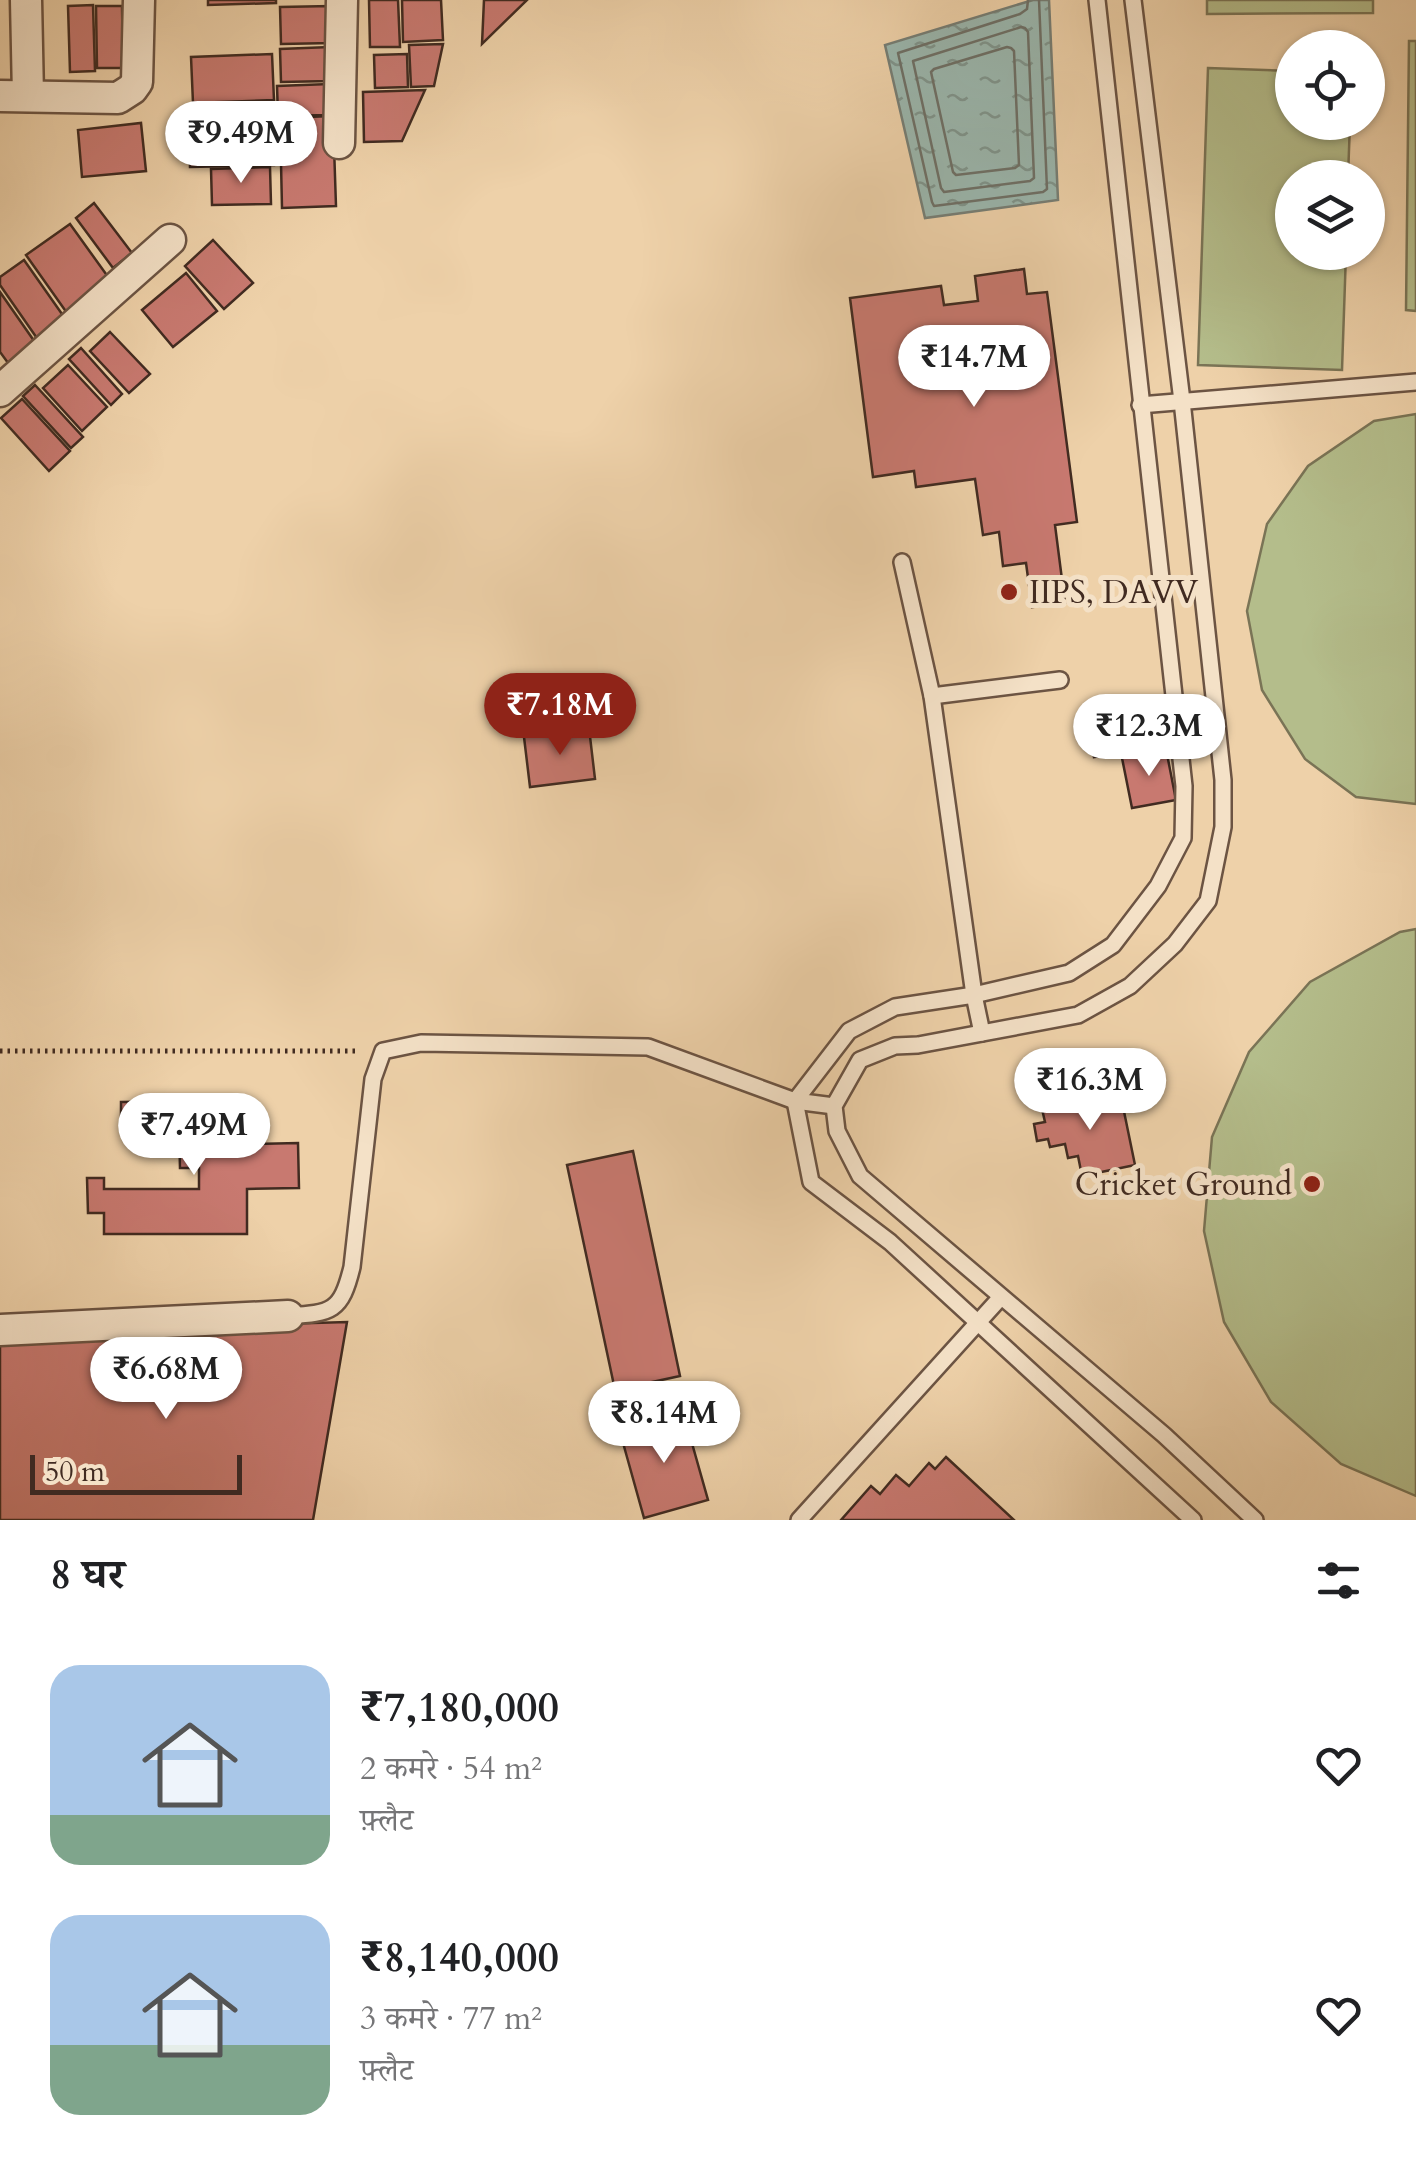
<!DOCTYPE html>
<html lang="hi">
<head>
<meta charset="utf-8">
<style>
  :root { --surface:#fff; --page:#f6f6f6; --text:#202124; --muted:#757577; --accent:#8f2418 }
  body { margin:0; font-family:Cardo,"Noto Serif Devanagari",serif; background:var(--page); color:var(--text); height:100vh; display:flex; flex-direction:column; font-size:38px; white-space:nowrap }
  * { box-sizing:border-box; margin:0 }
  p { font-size:32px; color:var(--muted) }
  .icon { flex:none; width:55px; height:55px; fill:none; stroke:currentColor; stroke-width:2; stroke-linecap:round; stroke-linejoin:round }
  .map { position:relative; height:1520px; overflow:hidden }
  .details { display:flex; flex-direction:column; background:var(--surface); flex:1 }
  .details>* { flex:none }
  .controls { position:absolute; left:1275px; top:30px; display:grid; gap:20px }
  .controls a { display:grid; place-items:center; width:110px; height:110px; border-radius:50%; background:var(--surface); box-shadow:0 2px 8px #0004; font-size:50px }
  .scale { position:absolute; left:30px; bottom:25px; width:212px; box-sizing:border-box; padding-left:10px; border:5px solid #412b21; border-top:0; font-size:28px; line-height:35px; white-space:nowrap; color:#412b21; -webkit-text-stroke:8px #f4e1c7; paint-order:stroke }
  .price { position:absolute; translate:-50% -85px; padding:0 22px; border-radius:35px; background:#fff; color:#222; font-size:32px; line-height:65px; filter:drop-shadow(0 2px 5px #0008) }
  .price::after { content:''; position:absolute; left:50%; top:60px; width:30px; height:22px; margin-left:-15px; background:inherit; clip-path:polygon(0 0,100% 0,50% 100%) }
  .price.on { background:var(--accent); color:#fff }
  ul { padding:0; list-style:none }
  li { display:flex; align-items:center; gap:30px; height:250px; padding:0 50px }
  li span { display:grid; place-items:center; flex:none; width:280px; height:200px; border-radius:30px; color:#555 }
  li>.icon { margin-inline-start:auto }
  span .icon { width:120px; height:120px; fill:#fffc; stroke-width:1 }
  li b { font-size:42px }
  h2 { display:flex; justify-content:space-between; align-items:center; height:120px; padding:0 50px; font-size:42px }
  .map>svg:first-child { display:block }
  .green { fill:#b4bd8b; stroke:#7a7456; stroke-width:2.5 }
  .water { fill:url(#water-ripples); stroke:#767e75; stroke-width:2.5 }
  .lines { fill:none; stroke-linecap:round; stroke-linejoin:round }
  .shore { stroke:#6e7067; stroke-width:2.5 }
  .building { fill:#c87970; stroke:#412b21; stroke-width:2.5 }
  .lane-casing { stroke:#6c5443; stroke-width:20 }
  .street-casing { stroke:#6c5443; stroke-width:35 }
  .path { stroke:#412b21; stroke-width:5; stroke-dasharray:2.5 5; stroke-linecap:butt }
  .lane { stroke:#f4e1c7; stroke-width:15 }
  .street { stroke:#f4e1c7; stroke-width:30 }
  .poi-dot { fill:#8f2418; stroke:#f4e1c7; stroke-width:4 }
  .labels { text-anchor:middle; stroke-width:10; stroke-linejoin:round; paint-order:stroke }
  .poi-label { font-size:32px; fill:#412b21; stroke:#f4e1c7; text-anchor:start }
</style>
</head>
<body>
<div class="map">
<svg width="1416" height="1520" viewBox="0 0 1416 1520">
  <defs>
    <pattern id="water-ripples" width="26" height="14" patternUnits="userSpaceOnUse" patternTransform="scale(2.5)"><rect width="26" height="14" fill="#9ab6ad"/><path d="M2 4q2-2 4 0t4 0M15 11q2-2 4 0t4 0" fill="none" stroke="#7f948c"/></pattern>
  </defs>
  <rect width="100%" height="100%" fill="#eed1a9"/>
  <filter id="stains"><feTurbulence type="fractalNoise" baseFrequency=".002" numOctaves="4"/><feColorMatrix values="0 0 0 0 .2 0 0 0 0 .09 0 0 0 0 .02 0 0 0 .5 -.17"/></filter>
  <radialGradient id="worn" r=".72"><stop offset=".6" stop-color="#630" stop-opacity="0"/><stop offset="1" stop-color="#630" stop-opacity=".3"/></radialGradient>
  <g class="green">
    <path d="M1207 0H1373V13L1207 14Z"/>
    <path d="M1409 41H1416V311L1406 310Z"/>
    <path d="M1208 68 1292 71V122L1350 123 1348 177 1292 178V252L1346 253 1342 370 1198 365Z"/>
    <path d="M1416 414V804L1356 797 1305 759 1262 690 1247 611 1267 524 1308 466 1374 421Z"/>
    <path d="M1416 929V1496L1341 1464 1271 1402 1224 1322 1204 1231 1212 1137 1249 1052 1310 982 1400 932Z"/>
  </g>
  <path class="water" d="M1033 0H1049L1058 200 925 218 885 45Z"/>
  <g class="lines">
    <g class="shore">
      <path d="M1028 0 1027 9 1020 14 898 53 932 202 934 206 1043 192 1047 189 1039 0"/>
      <path d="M1021 27 1025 28 1028 32 1034 178 1030 181 944 192 941 188 913 61Z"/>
      <path d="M1007 47 1011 48 1014 51 1019 165 1015 168 956 175 953 172 931 72 934 69Z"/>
    </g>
  </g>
  <g class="building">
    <path d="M208 0H276V3L208 5Z"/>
    <path d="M369 0H398L400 47H370Z"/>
    <path d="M402 0H441L443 40 403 42Z"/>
    <path d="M484 0H527L482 44Z"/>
    <path d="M93 5 95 71 70 72 68 6Z"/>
    <path d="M96 6H122L123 68H97Z"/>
    <path d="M331 6 332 43 281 44 280 7Z"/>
    <path d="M443 44 434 86 411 87 409 45Z"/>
    <path d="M330 47 331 81 281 82 280 49Z"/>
    <path d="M272 54 274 100 193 103 191 57Z"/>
    <path d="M407 54 408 87 375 88 374 55Z"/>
    <path d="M329 84 331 115 278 116 277 86Z"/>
    <path d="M425 90 402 141 364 142 363 92Z"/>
    <path d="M333 116 336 206 282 208 280 118Z"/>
    <path d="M141 123 146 171 82 177 78 130Z"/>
    <path d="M273 133 274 165 190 167 189 136Z"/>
    <path d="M270 167 271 204 212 205 211 169Z"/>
    <path d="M94 203 132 253 113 268 76 218Z"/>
    <path d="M70 224 111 281 67 313 26 255Z"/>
    <path d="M213 240 253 283 224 309 185 266Z"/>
    <path d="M24 260 69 324 41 344 0 285V277Z"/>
    <path d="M1024 269 1027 294 1047 292 1077 522 1055 525 1065 603 1032 607 1026 563 1003 566 999 532 983 535 975 479 916 487 914 471 873 477 850 298 941 286 944 305 978 301 975 276Z"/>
    <path d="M186 273 217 311 173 347 142 310Z"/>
    <path d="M0 292 39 348 11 367 0 352Z"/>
    <path d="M110 332 150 374 129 393 90 351Z"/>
    <path d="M81 348 122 394 111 405 69 359Z"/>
    <path d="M68 365 107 407 82 431 43 388Z"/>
    <path d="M35 385 83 437 71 448 23 396Z"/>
    <path d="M22 399 70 451 49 471 1 418Z"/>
    <path d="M1149 718 1153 749 1094 757 1090 726Z"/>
    <path d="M589 728 595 779 530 787 524 737Z"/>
    <path d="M1166 749 1176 800 1132 808 1122 758Z"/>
    <path d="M1120 1092 1135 1165 1082 1176 1078 1156 1068 1158 1065 1144 1050 1147 1048 1139 1037 1141 1034 1124 1045 1122 1042 1109Z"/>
    <path d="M207 1101 208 1145 298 1143 299 1188 247 1189V1234H104V1213H88L87 1178H104V1189H199V1168H180L179 1126 121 1127V1102Z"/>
    <path d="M633 1151 680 1376 615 1390 567 1165Z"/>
    <path d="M347 1322 313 1520H0V1332Z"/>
    <path d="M684 1415 708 1500 644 1518 620 1432Z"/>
    <path d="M946 1457 1014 1520H841L871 1486 880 1494 896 1475 909 1486 929 1463 935 1469Z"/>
  </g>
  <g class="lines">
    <defs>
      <g id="lane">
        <path d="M1097 0 1184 786 1183 838 1158 886 1113 945 1069 973 974 995 895 1007 849 1031 795 1101 811 1182 890 1242 1193 1520"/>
        <path d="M1133 0 1182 401 1223 780V827L1208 901 1175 944 1130 986 1078 1015 918 1045 895 1046 860 1060 834 1106 837 1131 860 1176 1164 1435 1255 1520"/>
        <path d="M1140 405 1416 382"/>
        <path d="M902 562 932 696 974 995 982 1033"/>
        <path d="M932 696 1060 680"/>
        <path d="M288 1316C332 1313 341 1312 352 1267L373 1079 383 1051 421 1043 648 1047 795 1101 834 1106"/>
        <path d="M799 1520 1001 1297"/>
      </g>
      <g id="street">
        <path d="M26 0 28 96"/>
        <path d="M0 96 118 98 132 89 137 82 139 0"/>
        <path d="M339 143 342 0"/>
        <path d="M0 391 170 240"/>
        <path d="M0 1330 288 1316"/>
      </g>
    </defs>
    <use href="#lane" class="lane-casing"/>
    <use href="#street" class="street-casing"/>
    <path class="path" d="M0 1051H360"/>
    <use href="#lane" class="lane"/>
    <use href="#street" class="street"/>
  </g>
  <g class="poi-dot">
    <circle cx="1009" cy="592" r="10"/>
    <circle cx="1312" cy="1184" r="10"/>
  </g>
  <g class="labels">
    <g class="poi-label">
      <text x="1029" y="603">IIPS, DAVV</text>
      <text x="1292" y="1195" text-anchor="end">Cricket Ground</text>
    </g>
  </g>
  <rect width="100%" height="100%" filter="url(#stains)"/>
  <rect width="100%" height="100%" fill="url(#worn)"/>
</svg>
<div class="controls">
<a><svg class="icon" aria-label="locate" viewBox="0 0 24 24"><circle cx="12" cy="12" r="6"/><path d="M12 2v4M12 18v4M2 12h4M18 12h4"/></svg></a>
<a><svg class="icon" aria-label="layers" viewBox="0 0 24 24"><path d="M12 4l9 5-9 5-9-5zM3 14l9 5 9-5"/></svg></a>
</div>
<div class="scale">50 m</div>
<b class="price" style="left:241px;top:186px">₹9.49M</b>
<b class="price" style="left:974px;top:410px">₹14.7M</b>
<b class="price on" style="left:560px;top:758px">₹7.18M</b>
<b class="price" style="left:1149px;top:779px">₹12.3M</b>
<b class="price" style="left:1090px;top:1133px">₹16.3M</b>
<b class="price" style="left:194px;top:1178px">₹7.49M</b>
<b class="price" style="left:166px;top:1422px">₹6.68M</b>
<b class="price" style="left:664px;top:1466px">₹8.14M</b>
</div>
<section class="details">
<h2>8 घर<svg class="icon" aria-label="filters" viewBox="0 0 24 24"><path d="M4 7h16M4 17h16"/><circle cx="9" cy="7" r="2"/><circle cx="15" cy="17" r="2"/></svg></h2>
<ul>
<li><span style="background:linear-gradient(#a9c7e8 75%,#7fa58c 0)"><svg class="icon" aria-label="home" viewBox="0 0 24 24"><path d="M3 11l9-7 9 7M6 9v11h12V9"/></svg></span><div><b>₹7,180,000</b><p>2 कमरे · 54 m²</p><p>फ़्लैट</p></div><svg class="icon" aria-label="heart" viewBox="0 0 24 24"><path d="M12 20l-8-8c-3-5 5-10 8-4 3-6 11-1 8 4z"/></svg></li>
<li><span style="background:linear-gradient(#a9c7e8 65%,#7fa58c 0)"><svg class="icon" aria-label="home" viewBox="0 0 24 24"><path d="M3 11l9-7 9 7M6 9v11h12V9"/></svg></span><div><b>₹8,140,000</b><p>3 कमरे · 77 m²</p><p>फ़्लैट</p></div><svg class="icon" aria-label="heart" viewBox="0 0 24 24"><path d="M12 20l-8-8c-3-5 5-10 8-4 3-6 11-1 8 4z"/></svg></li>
</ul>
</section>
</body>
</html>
